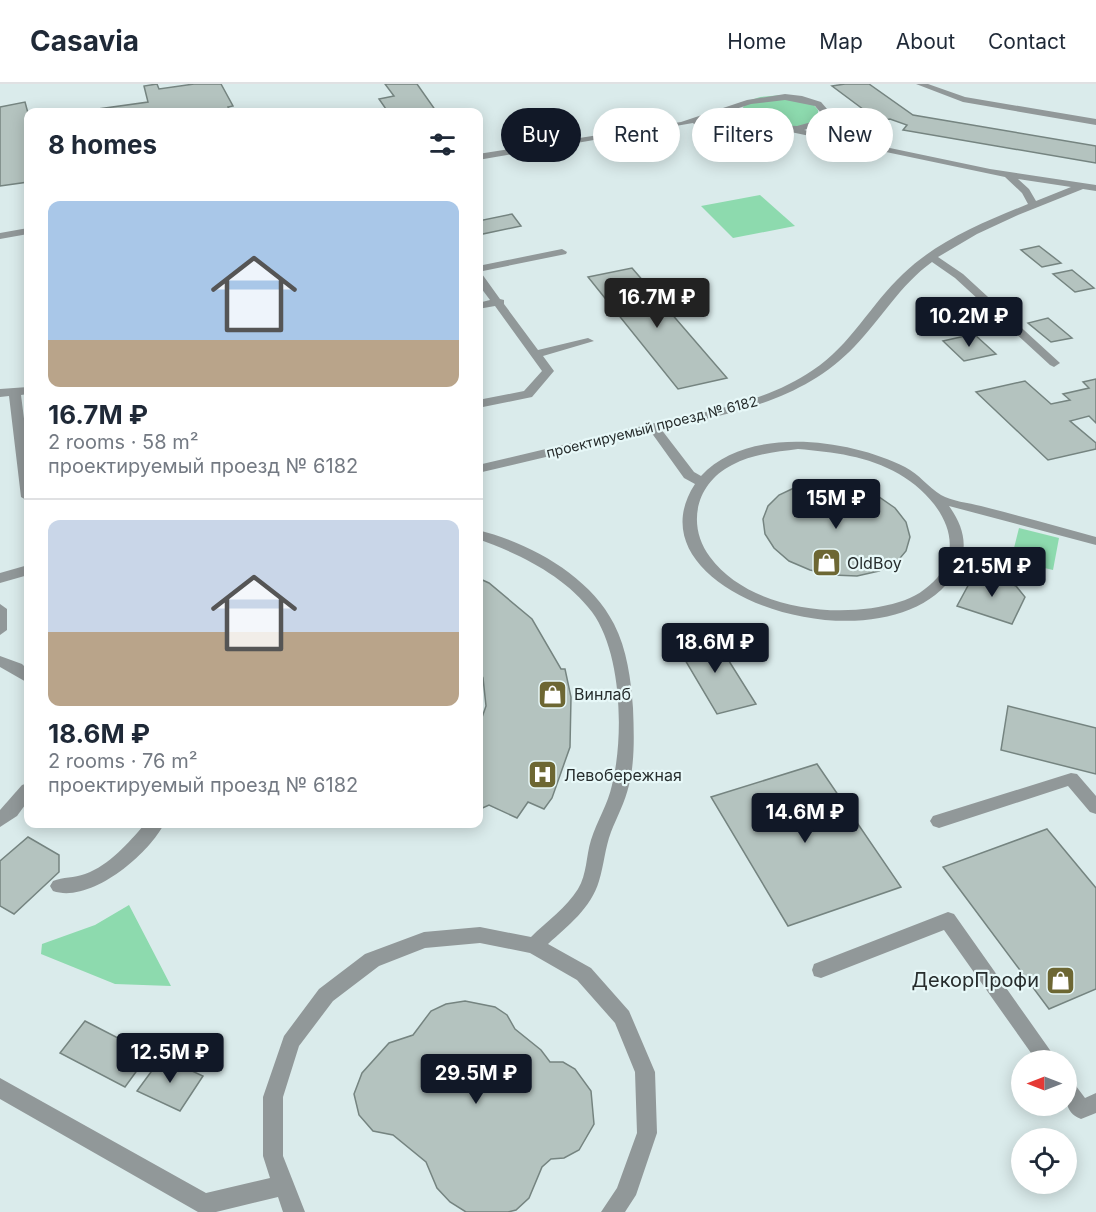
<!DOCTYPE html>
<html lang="en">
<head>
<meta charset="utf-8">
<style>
  :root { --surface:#fff; --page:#f6f6f7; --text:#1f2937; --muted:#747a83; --line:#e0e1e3; --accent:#111827 }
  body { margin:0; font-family:Inter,sans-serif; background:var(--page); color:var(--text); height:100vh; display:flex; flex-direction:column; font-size:22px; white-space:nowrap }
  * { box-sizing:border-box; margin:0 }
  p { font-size:20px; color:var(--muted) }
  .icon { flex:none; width:33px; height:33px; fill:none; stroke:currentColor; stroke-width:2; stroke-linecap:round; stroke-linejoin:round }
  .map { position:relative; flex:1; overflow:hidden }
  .panel { position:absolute; left:24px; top:24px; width:459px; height:720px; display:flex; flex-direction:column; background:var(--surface); border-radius:12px; box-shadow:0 3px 15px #0003 }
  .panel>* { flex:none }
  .top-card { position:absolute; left:501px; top:24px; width:504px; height:54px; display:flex; gap:12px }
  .needle { width:39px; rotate:270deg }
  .buttons { position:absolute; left:1011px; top:966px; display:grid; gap:12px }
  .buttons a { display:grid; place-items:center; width:66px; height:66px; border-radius:50%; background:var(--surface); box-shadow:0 3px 15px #0003; font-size:30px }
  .price { position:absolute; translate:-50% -51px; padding:0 14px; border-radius:6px; background:var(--accent); color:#fff; font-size:20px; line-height:39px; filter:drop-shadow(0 2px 3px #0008) }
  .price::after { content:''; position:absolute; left:50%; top:36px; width:18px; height:14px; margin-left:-9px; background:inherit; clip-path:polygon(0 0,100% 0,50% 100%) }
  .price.selected { background:#222; color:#fff }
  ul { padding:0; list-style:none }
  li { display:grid; align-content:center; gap:12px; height:318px; padding:0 24px }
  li+li { border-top:2px solid var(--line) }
  li span { display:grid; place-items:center; height:186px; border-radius:12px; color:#555 }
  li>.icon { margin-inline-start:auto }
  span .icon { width:108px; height:108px; fill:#fffc; stroke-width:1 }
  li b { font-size:26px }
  h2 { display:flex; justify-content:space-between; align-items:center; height:72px; padding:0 24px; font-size:26px }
  .tag { padding:0 21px; border-radius:27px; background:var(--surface); box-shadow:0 3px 15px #0003; font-size:21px; line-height:54px }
  .tag.selected { background:var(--accent); color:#fff }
  header { display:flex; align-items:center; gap:36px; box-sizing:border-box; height:84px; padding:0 30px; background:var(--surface); border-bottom:2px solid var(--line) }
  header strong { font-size:28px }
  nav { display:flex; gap:33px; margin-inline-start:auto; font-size:21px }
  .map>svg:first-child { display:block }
  .green { fill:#8ddaae }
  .building { fill:#b4c3bf; stroke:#758480; stroke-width:1.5 }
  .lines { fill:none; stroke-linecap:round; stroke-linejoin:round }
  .minor { fill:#919899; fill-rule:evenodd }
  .labels { text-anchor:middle; stroke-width:4.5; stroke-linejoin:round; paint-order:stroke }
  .far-street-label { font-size:14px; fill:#272d2d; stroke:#e7f8f8 }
  .poi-label { font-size:16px; fill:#272d2d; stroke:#e7f8f8; text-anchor:start }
  .near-poi-label { font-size:20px; fill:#272d2d; stroke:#e7f8f8; text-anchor:end }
</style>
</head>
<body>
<header>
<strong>Casavia</strong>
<nav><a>Home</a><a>Map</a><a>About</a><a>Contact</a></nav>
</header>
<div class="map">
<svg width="1096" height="1128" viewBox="0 0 1096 1128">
  <rect width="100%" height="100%" fill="#daebeb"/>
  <g class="green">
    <path d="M782 11 812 19 818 26V32C803 50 755 47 742 27L745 18 760 13Z"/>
    <path d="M760 111 795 142 733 154 701 122Z"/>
    <path d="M1019 444 1059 454 1053 486 1011 476Z"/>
    <path d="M129 821 171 902 115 900 41 870 42 860 95 841Z"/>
  </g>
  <g class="building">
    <path d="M157 0 159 5 194 0H221L233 22 228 23 231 28H76L148 18 144 2Z"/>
    <path d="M385 0H417L436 27 388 28 379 15 394 12Z"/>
    <path d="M845 0H869L913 31 1096 62V79L903 46 907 41 890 35 879 37 832 2Z"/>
    <path d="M25 18 28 29V98L0 102V23Z"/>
    <path d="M512 130 521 142 478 151V137Z"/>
    <path d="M1039 162 1061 179 1042 183 1021 166Z"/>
    <path d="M632 184 727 294 678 305 588 193Z"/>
    <path d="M1072 186 1094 204 1075 208 1053 190Z"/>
    <path d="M1048 234 1072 254 1051 258 1028 239Z"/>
    <path d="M974 250 996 270 964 277 943 257Z"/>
    <path d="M1096 295V339L1089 332 1070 337 1096 359V365L1048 376 976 308 1025 297 1051 320 1070 316 1063 310 1089 304 1083 298Z"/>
    <path d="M816 399 859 404 879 413 895 424 906 438 910 453 906 467 896 479 879 487 857 492 833 491 810 486 789 477 774 464 765 450 763 435 768 422 779 411 796 403Z"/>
    <path d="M976 487 1016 502 1025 513 1012 540 957 522Z"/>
    <path d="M478 494 489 499 532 535 561 585H565L571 613 570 663 552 714 544 725 528 718 517 734 489 721 478 726V645L486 622 483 594 478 584Z"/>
    <path d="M712 550 756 620 717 630 675 559Z"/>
    <path d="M1008 622 1096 644V690L1001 666Z"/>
    <path d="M817 680 901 803 788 842 711 713Z"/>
    <path d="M1047 745 1096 804V905L1049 925 943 783Z"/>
    <path d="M28 753 59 771V788L14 830 0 822V777Z"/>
    <path d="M465 917 495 923 507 931 515 945 541 966 550 978H563L575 985 591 1007 594 1040 579 1066 564 1074 551 1075 542 1083 529 1114 516 1126 508 1128H466L450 1118 437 1104 426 1078 393 1051 373 1047 359 1031 354 1010 362 989 389 959 413 951 431 927 446 920Z"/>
    <path d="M85 937 149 970 125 1003 60 969Z"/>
    <path d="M162 973 203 992 180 1027 137 1007Z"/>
  </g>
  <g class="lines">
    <g class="minor">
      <path d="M916 0H928L965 13 1096 35V41L963 18Z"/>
      <path d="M785 10 802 12 821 18 840 40 866 59 990 85 1096 101V107L1083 105 1018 131 977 150 938 173 963 190 1060 279 1054 283 1050 281 955 194 932 178C900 201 882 234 855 262 803 317 732 329 661 345L694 388 701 392C748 341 849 355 905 383 919 390 928 403 941 411 951 417 969 419 981 422 1019 432 1058 442 1096 453V461L949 422C964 443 970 465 955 489 890 593 622 511 695 400L684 394 651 348 478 389V381C537 367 596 353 655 339 710 327 766 318 813 286 851 261 870 221 903 190 937 157 984 138 1028 120L1022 109 1005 93 786 47 697 43 693 39 478 76V70L681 38 747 16ZM785 16 815 22 821 29 815 37 797 42 699 37 751 20ZM825 35 847 55 804 46 821 41ZM1018 95 1071 103 1036 117 1029 105ZM798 365C833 368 868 372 899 390 935 411 969 455 937 494 927 505 914 514 899 518 841 536 749 526 710 473 686 441 696 399 732 381 752 370 776 368 798 365Z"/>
      <path d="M28 144V150L0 155V149Z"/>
      <path d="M562 165 567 168 566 170 478 188V182Z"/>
      <path d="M478 189 482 190 500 215 504 216V220L538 266 588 254 594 257 543 272 554 287 532 313 478 324V316L524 307 542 287 495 222 478 225V219L490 216 478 200Z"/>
      <path d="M28 303V310L21 311 28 366V417L21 413 9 312 0 313V305Z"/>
      <path d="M478 446C529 459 589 491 614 540 627 565 631 596 633 624 634 649 635 677 629 701 625 718 617 733 611 748 605 764 604 781 599 797 591 824 568 842 548 860L591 884 629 927 655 988 657 1049 636 1111 625 1128H601L617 1104 637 1049 635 988 615 939 577 896 530 869 480 859 425 864 379 882 333 917 299 962 283 1013V1072L305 1128H283L278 1113 216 1128H198L0 1015V994L206 1109 270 1094 263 1072V1013L284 952 319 905 365 870 424 848 480 843 531 853C546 838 567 823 578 805 587 790 586 772 591 756 597 737 608 720 612 701 624 653 622 569 592 528 565 492 520 470 478 455Z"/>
      <path d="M28 481V491L0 499V489Z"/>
      <path d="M0 520 7 525V546L0 551Z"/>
      <path d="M0 572 22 580 28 586V599L0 583Z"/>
      <path d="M1071 689 1077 690 1096 712V730L1090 728 1068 702 939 744 933 742 930 737 933 732Z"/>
      <path d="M28 699V717L17 732 0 743V726L22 701Z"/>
      <path d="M145 740H164C148 771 90 820 53 807L50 802 53 797C63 793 74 794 85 790 110 781 128 759 145 740Z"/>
      <path d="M948 828 954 830 1057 976H1036L944 846 821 894 814 892 812 886 814 880Z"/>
      <path d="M1066 996 1073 998 1085 1014 1096 1009V1029L1081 1035C1063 1028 1066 1012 1066 996Z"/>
    </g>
  </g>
  <defs>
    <symbol id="shop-square" viewBox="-11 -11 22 22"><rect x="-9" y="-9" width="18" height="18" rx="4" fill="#6d6733" stroke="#e7f8f8"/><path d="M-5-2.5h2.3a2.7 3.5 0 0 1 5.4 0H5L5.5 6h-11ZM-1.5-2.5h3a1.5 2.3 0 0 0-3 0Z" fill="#fff"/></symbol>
    <symbol id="hospital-square" viewBox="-11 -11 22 22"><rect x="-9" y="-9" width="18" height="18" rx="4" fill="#6d6733" stroke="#e7f8f8"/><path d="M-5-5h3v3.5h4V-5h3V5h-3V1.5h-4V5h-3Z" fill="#fff"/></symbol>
  </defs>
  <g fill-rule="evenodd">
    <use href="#shop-square" x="810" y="462" width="33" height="33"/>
    <use href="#shop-square" x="536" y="594" width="33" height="33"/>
    <use href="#hospital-square" x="526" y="674" width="33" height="33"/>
    <use href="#shop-square" x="1044" y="880" width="33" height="33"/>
  </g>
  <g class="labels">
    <g class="far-street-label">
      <text transform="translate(652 343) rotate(-14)" y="5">проектируемый проезд № 6182</text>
    </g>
    <g class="poi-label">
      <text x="847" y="485">OldBoy</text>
      <text x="574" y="616">Винлаб</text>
      <text x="564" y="697">Левобережная</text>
    </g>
    <g class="near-poi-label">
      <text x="1039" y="903">ДекорПрофи</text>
    </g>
  </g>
</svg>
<div class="buttons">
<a><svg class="needle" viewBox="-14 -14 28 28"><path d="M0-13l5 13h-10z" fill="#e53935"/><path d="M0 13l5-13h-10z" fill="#747a83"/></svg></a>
<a><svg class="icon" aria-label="locate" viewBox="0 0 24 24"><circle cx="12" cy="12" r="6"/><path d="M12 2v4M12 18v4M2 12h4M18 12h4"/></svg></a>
</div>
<b class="price selected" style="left:657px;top:245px">16.7M ₽</b>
<b class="price" style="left:969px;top:264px">10.2M ₽</b>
<b class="price" style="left:836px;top:446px">15M ₽</b>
<b class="price" style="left:992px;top:514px">21.5M ₽</b>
<b class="price" style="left:715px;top:590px">18.6M ₽</b>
<b class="price" style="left:805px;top:760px">14.6M ₽</b>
<b class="price" style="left:170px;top:1000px">12.5M ₽</b>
<b class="price" style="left:476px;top:1021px">29.5M ₽</b>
<div class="top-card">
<a class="tag selected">Buy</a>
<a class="tag">Rent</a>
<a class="tag">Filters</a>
<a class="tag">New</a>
</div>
<section class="panel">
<h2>8 homes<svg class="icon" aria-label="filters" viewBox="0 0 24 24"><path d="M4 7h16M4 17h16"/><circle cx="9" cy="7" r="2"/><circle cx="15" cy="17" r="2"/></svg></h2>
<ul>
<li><span style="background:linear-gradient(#a9c7e8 75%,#b9a48a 0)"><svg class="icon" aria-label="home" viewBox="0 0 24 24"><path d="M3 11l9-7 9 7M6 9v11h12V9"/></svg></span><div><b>16.7M ₽</b><p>2 rooms · 58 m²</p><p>проектируемый проезд № 6182</p></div></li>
<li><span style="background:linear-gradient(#c9d6e8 60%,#b9a48a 0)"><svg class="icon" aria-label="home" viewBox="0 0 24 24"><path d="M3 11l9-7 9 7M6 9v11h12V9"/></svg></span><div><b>18.6M ₽</b><p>2 rooms · 76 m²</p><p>проектируемый проезд № 6182</p></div></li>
</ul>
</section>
</div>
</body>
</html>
